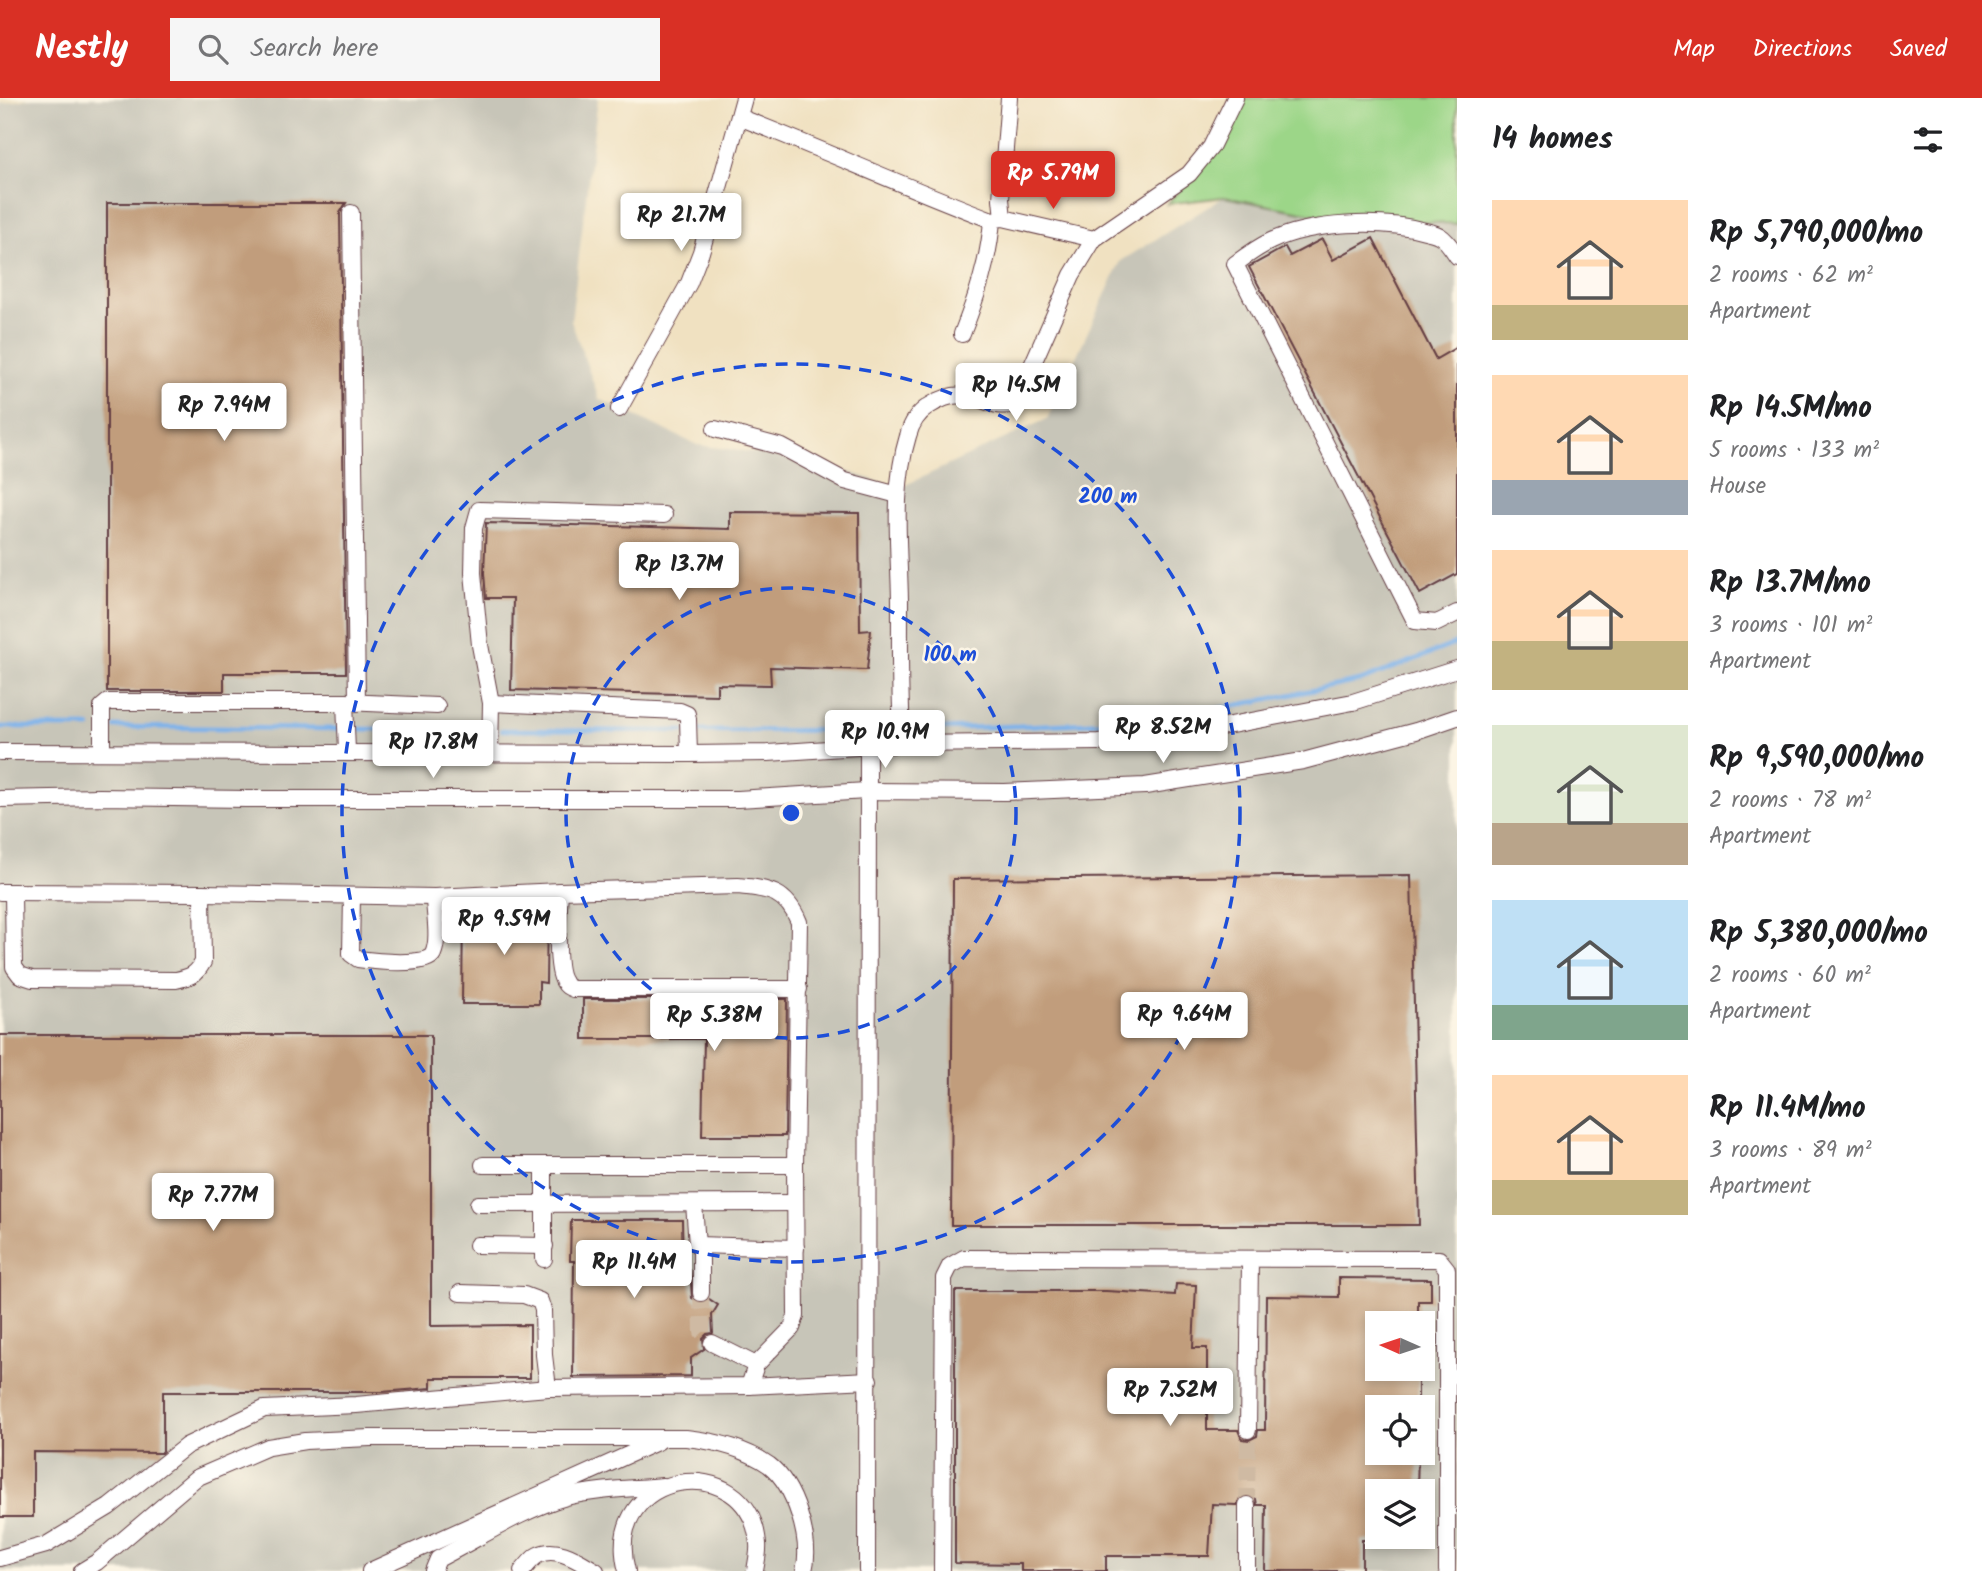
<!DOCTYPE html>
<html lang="en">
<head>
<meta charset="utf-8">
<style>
  :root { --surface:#fff; --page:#f6f6f6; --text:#202124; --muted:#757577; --accent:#d93025 }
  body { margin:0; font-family:Kalam,sans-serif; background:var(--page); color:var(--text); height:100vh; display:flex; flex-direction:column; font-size:26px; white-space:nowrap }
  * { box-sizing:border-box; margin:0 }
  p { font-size:23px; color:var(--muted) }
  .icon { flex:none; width:38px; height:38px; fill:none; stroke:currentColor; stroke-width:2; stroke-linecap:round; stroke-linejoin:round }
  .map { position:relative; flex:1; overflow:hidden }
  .sheet { display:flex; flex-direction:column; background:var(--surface); width:525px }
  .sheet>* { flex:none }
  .needle { width:46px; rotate:273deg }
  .controls { position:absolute; left:1365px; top:1213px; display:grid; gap:14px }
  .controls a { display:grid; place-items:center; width:70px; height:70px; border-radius:0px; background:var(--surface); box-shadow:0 4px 10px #0003; font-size:35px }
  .price { position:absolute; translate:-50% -60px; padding:0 16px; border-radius:7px; background:#fff; color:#222; font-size:23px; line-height:46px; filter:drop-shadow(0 2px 4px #0008) }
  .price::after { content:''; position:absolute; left:50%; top:42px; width:21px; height:16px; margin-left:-10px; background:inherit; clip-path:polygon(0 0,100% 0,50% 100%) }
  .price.on { background:var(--accent); color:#fff }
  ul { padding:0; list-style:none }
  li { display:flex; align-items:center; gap:21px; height:175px; padding:0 35px }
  li span { display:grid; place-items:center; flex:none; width:196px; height:140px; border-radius:0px; color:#555 }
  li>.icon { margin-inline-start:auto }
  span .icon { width:84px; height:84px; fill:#fffc; stroke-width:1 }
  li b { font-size:30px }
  h2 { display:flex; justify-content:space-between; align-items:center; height:84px; padding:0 35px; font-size:30px }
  header { display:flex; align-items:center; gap:42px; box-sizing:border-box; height:98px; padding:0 35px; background:var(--accent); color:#fff }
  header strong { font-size:33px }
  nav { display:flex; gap:38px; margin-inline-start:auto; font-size:24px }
  .search { width:490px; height:63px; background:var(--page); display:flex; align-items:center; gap:18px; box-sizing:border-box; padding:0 24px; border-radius:0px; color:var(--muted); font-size:26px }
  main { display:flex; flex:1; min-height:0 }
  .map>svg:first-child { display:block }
  .industrial { fill:#c7c5b8; fill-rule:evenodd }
  .green { fill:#9cd688; stroke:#737a5a; stroke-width:2 }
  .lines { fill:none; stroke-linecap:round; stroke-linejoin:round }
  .stream { stroke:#7db2eb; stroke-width:4.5 }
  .building { fill:#c19d7b }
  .minor-tunnel { stroke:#cfbaa3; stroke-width:16; stroke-dasharray:16 8; stroke-linecap:butt }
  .minor-casing { stroke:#633c42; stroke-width:18 }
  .minor { stroke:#fff; stroke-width:16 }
  .ring { fill:none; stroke:#1d4ed8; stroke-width:3.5; stroke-dasharray:12 9 }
  .centre { fill:#1d4ed8; stroke:#fcf5e5; stroke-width:3.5 }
  .ring-label { font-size:21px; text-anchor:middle; font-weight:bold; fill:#1d4ed8; stroke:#fcf5e5; stroke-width:5; stroke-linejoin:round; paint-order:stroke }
</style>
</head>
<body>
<header>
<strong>Nestly</strong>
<div class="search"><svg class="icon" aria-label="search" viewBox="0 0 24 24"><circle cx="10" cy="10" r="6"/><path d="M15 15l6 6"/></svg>Search here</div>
<nav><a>Map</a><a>Directions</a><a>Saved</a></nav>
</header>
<main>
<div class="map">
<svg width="1457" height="1473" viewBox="0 0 1457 1473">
  <rect width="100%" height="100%" fill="#fcf5e5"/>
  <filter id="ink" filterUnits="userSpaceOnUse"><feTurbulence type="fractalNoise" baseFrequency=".0143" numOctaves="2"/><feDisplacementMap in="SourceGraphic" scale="14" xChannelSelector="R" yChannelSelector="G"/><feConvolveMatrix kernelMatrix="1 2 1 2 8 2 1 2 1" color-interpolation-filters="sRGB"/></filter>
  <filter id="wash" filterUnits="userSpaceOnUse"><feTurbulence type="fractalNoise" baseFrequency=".00686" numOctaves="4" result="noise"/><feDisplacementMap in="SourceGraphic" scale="28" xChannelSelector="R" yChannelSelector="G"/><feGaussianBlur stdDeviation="1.57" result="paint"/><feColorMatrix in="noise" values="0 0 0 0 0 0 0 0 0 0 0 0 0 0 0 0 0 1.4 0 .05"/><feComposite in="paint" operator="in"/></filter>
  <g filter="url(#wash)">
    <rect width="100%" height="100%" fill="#f0e1c1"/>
    <path class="industrial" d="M31 0H598L571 223 599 301 697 347 812 362 899 390 1047 321 1121 163 1224 99 1323 118 1457 126V1473H0V6ZM1377 1225H1423V1270H1377ZM1377 1309H1423V1354H1377ZM1377 1393H1423V1438H1377Z"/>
    <path class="green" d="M1239 0H1457V126L1323 118 1224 99 1167 106 1213 53Z"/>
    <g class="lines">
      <g class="stream">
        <path d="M0 629H90"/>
        <path d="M115 629 341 631"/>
        <path d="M350 631 478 632"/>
        <path d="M502 632 683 633"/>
        <path d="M914 632 1161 622 1360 583 1457 545"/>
        <path d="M692 633 889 632"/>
      </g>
    </g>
    <g id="blocks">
      <g class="building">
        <path d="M107 105H346L340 115 346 575H224V593H107Z"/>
        <path d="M1373 140 1436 261 1457 249V476L1420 496 1249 169 1285 149 1290 158 1322 141 1333 162Z"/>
        <path d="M730 414 859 415 860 533 871 532 867 572 770 569 771 587 717 586V597L511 592 513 500H486L484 475 486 425 730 431Z"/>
        <path d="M1411 777 1419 1127H951L953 781Z"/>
        <path d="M463 813 547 814 546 885 539 884V906H462Z"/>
        <path d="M583 901H787L785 1038H702L704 941H583Z"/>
        <path d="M0 937H431V1228L530 1227V1280H431V1290L382 1294H163V1353L161 1355 33 1354V1419H0Z"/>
        <path d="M571 1122H682L683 1172H690L692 1200 700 1205 709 1201 718 1207 712 1217 713 1235 707 1236 703 1240 704 1251 691 1260V1278L573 1279 574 1163H570Z"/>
        <path d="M1339 1180 1431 1181V1203H1418V1225H1377V1270H1418V1309H1377V1354H1418L1417 1393H1377V1442H1362V1473H1265L1266 1407H1257L1256 1401 1248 1397 1241 1398 1237 1407 1212 1406 1209 1458H1106V1473H1021V1466L955 1465V1193H1106L1175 1197 1176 1186 1196 1187 1193 1250H1207V1332H1238L1242 1341 1249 1342 1257 1338 1258 1332H1265L1266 1198 1339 1199Z"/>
      </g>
    </g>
  </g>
  <g filter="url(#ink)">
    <use href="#blocks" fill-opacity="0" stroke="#633c42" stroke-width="2"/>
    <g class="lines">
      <g class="minor-tunnel">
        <path d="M701 1195 702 1234 712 1245"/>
        <path d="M1247 1407 1248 1332"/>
      </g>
      <defs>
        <g id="minor">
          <path d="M739 19C824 52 907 90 992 122"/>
          <path d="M351 115 357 605"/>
          <path d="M1003 120 1001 101 1009 0"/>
          <path d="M1457 158C1453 152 1447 142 1440 138 1436 135 1429 134 1425 133 1381 121 1312 124 1271 143 1258 149 1247 157 1235 166L1415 523 1437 525 1457 515"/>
          <path d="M962 236C977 198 989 162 992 122L1003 120 1094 141"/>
          <path d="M619 311 689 185 701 154 744 0"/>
          <path d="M715 331 782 349 845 383 898 397"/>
          <path d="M345 604 347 653"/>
          <path d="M491 605 680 613 687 616 688 621 689 656"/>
          <path d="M903 646C899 599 900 550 900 502 899 448 892 390 908 338 911 326 918 315 929 308 972 281 984 315 1015 306L1072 177 1094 141 1189 76 1211 49 1235 0"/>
          <path d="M0 654 689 656 768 655 903 646 1098 644 1178 637 1353 604 1457 571"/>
          <path d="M102 654V609L108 604H345L437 608"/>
          <path d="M490 656 491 605 480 547 473 475 474 430 479 412 664 417"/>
          <path d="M0 701 100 699 247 701H738L866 693 1005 694 1145 688 1303 663 1416 633 1457 619"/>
          <path d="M560 793C559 811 554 870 564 884 566 888 568 889 573 891H799"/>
          <path d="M0 794 202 795 434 799 560 793 738 788C770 791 786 793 799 824L795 1067 796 1218 792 1230 756 1267 749 1288"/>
          <path d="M13 794 14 869 20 877 32 881 176 882C190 879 196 877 203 864L202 795"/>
          <path d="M352 798 351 856 358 861C373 863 427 869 433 856 440 840 434 816 434 799"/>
          <path d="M483 1067H795"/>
          <path d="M544 1067V1161"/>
          <path d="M478 1106 795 1105"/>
          <path d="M694 1106 697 1147 796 1150"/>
          <path d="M477 1147 545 1148"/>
          <path d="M460 1195 524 1197 540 1203 543 1212 544 1257 548 1290"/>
          <path d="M701 1195V1148"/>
          <path d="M712 1245 756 1267"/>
          <path d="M1248 1332 1250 1162"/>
          <path d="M0 1460 46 1447 109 1409 186 1348 264 1311 356 1307 548 1290 749 1288 869 1282"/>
          <path d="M82 1473 97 1464 196 1380 268 1349 305 1343 370 1340H686C714 1343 745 1350 769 1367 795 1387 812 1442 804 1473"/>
          <path d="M370 1473 659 1343"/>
          <path d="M433 1473 438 1461C478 1441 523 1411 566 1399 597 1391 631 1391 663 1388"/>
          <path d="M522 1473C527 1468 532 1460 538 1457 557 1447 580 1464 596 1473"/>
          <path d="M627 1473C600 1371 750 1349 758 1446 759 1455 756 1465 755 1473"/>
          <path d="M867 1473 868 649"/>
          <path d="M942 1473 944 1180 950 1168 964 1160 1439 1161 1447 1171V1473"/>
          <path d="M1247 1473V1407"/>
        </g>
      </defs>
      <use href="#minor" class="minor-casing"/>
      <use href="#minor" class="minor"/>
    </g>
  </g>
  <g class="ring">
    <circle cx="791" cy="715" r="225"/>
    <circle cx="791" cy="715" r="449"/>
  </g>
  <circle cx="791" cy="715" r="10" class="centre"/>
  <g class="ring-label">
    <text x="1108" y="405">200 m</text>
    <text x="950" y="563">100 m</text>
  </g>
</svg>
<div class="controls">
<a><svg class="needle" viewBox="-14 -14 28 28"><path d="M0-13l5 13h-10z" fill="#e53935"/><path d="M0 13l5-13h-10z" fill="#757577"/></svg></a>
<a><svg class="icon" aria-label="locate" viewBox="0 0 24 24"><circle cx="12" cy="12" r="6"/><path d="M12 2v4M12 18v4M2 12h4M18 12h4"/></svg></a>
<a><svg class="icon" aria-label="layers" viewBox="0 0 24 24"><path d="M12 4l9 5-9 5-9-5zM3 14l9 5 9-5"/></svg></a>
</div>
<b class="price on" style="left:1053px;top:113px">Rp 5.79M</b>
<b class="price" style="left:681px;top:155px">Rp 21.7M</b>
<b class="price" style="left:1016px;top:325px">Rp 14.5M</b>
<b class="price" style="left:224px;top:345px">Rp 7.94M</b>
<b class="price" style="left:679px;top:504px">Rp 13.7M</b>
<b class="price" style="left:1163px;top:667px">Rp 8.52M</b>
<b class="price" style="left:885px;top:672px">Rp 10.9M</b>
<b class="price" style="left:433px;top:682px">Rp 17.8M</b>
<b class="price" style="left:504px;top:859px">Rp 9.59M</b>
<b class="price" style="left:1184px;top:954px">Rp 9.64M</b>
<b class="price" style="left:714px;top:955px">Rp 5.38M</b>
<b class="price" style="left:213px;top:1135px">Rp 7.77M</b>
<b class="price" style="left:634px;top:1202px">Rp 11.4M</b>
<b class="price" style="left:1170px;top:1330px">Rp 7.52M</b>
</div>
<section class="sheet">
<h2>14 homes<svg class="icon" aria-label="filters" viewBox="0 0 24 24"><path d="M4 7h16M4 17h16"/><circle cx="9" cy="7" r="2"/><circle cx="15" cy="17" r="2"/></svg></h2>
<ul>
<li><span style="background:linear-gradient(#ffd9b3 75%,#c2b280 0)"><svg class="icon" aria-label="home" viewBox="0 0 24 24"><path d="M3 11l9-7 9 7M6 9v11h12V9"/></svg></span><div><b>Rp 5,790,000/mo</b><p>2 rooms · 62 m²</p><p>Apartment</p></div></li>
<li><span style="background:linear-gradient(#ffd9b3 75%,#9aa5b1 0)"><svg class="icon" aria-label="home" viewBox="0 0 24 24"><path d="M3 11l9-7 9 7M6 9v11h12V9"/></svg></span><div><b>Rp 14.5M/mo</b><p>5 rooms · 133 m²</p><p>House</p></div></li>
<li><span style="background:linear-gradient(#ffd9b3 65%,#c2b280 0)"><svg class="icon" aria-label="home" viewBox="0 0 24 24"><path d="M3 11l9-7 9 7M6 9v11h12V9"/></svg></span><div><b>Rp 13.7M/mo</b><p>3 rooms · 101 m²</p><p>Apartment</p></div></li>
<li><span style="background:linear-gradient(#dfe7d0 70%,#b9a48a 0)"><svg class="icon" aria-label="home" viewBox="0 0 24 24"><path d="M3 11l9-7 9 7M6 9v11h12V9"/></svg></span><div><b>Rp 9,590,000/mo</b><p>2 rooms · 78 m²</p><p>Apartment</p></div></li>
<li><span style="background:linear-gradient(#bfe0f5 75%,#7fa58c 0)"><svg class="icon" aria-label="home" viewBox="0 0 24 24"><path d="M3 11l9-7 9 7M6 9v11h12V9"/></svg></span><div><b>Rp 5,380,000/mo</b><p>2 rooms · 60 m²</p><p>Apartment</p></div></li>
<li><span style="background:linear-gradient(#ffd9b3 75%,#c2b280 0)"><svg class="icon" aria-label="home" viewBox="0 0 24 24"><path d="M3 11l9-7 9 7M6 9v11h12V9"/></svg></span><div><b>Rp 11.4M/mo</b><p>3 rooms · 89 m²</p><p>Apartment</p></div></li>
</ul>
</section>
</main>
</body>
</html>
